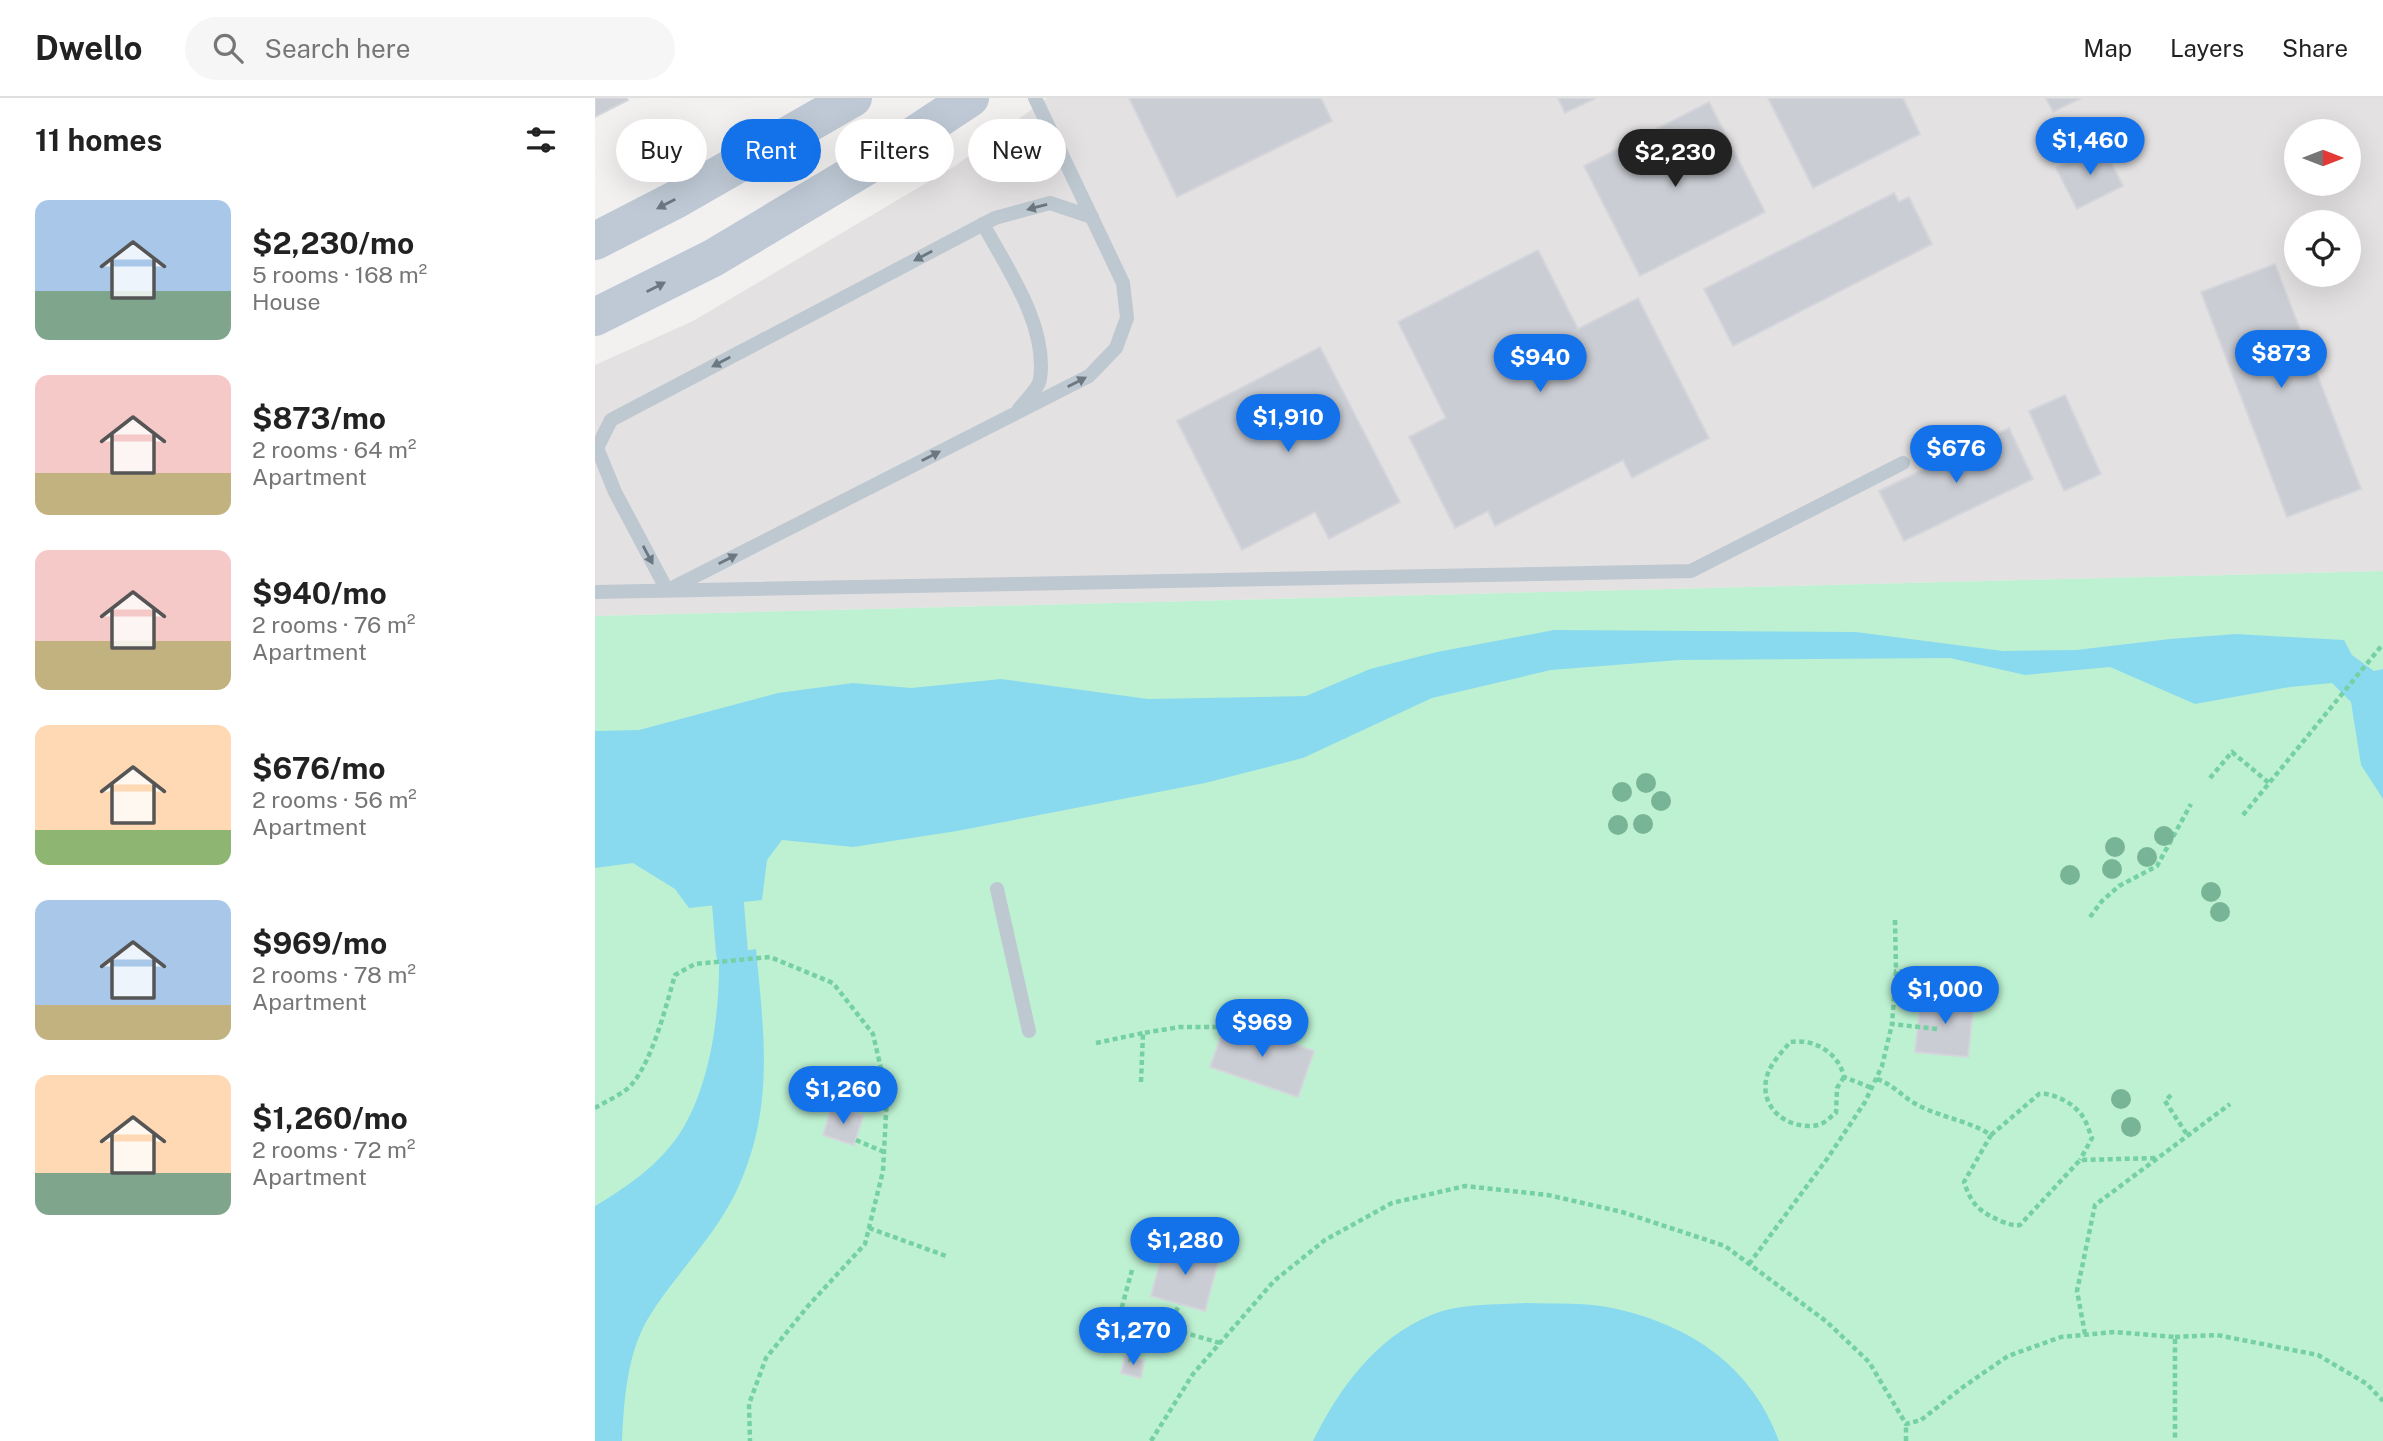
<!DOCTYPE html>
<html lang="en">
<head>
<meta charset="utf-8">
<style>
  :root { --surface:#fff; --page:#f6f6f6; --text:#222; --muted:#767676; --line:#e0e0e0; --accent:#1372ea }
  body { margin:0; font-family:"Public Sans",sans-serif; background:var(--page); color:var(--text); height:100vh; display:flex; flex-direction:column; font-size:26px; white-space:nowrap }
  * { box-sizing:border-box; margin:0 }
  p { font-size:23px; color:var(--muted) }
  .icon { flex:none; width:38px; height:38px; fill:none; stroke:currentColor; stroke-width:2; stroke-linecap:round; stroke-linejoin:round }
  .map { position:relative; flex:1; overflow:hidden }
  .drawer { display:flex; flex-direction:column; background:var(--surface); width:595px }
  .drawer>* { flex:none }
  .top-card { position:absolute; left:21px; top:21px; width:665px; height:63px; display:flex; gap:14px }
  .needle { width:46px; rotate:90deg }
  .fabs { position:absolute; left:1689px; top:21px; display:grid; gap:14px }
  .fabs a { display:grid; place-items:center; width:77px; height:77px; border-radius:50%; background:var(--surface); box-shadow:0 7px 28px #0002; font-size:35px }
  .price { position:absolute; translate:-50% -60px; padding:0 16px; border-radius:24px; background:var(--accent); color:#fff; font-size:23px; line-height:46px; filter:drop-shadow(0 2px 4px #0008) }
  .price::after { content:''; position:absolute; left:50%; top:42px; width:21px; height:16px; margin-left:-10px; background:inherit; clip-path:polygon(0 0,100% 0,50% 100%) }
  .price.current { background:#222; color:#fff }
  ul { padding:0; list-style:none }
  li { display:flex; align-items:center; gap:21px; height:175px; padding:0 35px }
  li span { display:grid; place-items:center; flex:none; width:196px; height:140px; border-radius:14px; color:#555 }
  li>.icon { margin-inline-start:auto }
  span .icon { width:84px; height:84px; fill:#fffc; stroke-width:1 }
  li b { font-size:30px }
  h2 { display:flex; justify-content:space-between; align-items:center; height:84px; padding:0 35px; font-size:30px }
  .chip { padding:0 24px; border-radius:32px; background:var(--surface); box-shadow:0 7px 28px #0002; font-size:24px; line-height:63px }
  .chip.current { background:var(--accent); color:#fff }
  header { display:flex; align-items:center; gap:42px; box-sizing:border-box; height:98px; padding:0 35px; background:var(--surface); border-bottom:2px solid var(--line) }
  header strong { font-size:33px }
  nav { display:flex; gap:38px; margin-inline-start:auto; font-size:24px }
  .search { width:490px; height:63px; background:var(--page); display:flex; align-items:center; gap:18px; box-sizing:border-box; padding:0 24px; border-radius:38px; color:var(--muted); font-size:26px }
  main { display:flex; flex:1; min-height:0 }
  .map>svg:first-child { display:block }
  .education { fill:#e4e1e2; fill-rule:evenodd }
  .green { fill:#bef1d2 }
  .water { fill:#8adaef }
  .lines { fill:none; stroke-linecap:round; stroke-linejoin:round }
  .canal { stroke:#8adaef; stroke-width:32 }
  .building { fill:#cacdd3; stroke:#d4d6dc; stroke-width:2 }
  .path { stroke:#75d0a3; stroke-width:4.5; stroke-dasharray:5 3.5; stroke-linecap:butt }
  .lane { stroke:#bec8d0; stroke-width:14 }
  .secondary { stroke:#bec9d5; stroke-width:38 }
  .tree { fill:#78b596 }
  .oneway { fill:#6b7782 }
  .oneway2 { fill:#6b7781 }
</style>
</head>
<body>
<header>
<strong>Dwello</strong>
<div class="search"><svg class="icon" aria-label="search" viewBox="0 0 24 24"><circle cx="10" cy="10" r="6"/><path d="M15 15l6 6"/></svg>Search here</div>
<nav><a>Map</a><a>Layers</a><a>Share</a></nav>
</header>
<main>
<section class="drawer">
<h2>11 homes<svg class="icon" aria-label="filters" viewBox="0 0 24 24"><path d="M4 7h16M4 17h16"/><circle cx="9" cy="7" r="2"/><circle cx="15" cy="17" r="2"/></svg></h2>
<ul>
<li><span style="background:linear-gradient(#a9c7e8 65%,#7fa58c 0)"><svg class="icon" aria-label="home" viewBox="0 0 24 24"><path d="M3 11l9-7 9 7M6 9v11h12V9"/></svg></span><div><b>$2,230/mo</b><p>5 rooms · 168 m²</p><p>House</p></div></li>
<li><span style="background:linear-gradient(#f6c9c9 70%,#c2b280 0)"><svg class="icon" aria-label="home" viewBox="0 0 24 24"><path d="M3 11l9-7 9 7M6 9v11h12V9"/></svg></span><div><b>$873/mo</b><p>2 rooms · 64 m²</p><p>Apartment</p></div></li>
<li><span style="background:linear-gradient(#f6c9c9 65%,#c2b280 0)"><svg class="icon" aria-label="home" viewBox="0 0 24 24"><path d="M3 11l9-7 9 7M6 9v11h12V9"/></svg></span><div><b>$940/mo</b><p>2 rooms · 76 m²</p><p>Apartment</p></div></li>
<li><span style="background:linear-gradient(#ffd9b3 75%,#8fb573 0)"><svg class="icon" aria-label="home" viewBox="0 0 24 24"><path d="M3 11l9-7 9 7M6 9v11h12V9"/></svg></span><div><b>$676/mo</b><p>2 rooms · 56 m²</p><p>Apartment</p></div></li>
<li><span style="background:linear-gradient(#a9c7e8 75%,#c2b280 0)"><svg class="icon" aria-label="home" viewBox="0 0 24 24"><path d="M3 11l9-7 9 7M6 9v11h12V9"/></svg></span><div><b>$969/mo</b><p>2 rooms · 78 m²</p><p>Apartment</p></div></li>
<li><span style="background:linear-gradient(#ffd9b3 70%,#7fa58c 0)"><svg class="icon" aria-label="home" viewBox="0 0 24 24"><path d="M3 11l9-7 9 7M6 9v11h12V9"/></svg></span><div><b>$1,260/mo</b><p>2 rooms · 72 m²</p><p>Apartment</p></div></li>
</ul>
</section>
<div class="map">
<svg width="1788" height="1343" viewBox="0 0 1788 1343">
  <rect width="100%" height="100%" fill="#f3f0f0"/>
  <path class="education" d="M452 0H1788V473L0 518V267L98 223 360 68ZM1701 33H1754V86H1701ZM1701 124H1754V177H1701Z"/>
  <path class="green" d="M1788 473V1343H0V518Z"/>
  <g class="water">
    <path d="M959 532 1261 534 1408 553 1481 552 1575 541 1641 536 1749 542 1757 557 1779 573 1788 571V701L1766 667 1756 604 1737 585 1695 589 1600 606 1515 569 1430 577 1355 560 1084 562 956 572 837 600 708 660 610 685 362 733 258 749 187 742 172 762 167 802 94 810 80 791 38 765 0 770V633L44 632 183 595 258 585 316 590 406 581 553 601 711 598 775 571 842 554Z"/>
    <path d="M161 851C169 937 180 1010 142 1092 120 1139 81 1175 54 1219 32 1255 29 1302 27 1343H0V1108C32 1089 64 1067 85 1035 116 987 125 913 124 857Z"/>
    <path d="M931 1205C961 1206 993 1204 1022 1211 1097 1228 1157 1269 1184 1343H718C744 1291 780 1240 836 1217 866 1205 900 1207 931 1205Z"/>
  </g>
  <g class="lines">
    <path class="canal" d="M133 806 137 855"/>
  </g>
  <g class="building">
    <path d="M0 0H31L33 2 0 19Z"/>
    <path d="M534 0H726L737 23 582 99Z"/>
    <path d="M963 0H1001L970 15Z"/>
    <path d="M1173 0H1308L1325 36 1218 90Z"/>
    <path d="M1451 0H1486L1458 14Z"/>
    <path d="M1114 4 1170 114 1045 178 989 68Z"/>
    <path d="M1507 46 1528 88 1482 111 1461 70Z"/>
    <path d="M1299 95 1304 104 1314 99 1337 146 1138 248 1109 191Z"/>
    <path d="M943 152 983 231 1043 200 1114 340 1037 380 1028 362 900 428 893 413 860 430 814 339 851 320 803 224Z"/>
    <path d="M1680 166 1766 391 1692 419 1606 194Z"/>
    <path d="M725 249 805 404 734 441 720 414 647 452 582 323Z"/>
    <path d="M1470 297 1506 376 1469 393 1434 313Z"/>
    <path d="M1414 330 1438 381 1309 443 1284 393Z"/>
    <path d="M1326 898 1379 903 1373 959 1320 954Z"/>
    <path d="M632 922 719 953 703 999 615 969Z"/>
    <path d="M237 1008 268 1018 259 1047 228 1037Z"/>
    <path d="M570 1145 624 1160 610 1213 556 1198Z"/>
    <path d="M530 1258 549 1262 546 1280 526 1275Z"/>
  </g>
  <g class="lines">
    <g class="path">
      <path d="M1615 680 1637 654 1674 685"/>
      <path d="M1648 717 1788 546"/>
      <path d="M1495 819 1507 803 1524 788 1562 768 1596 706"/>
      <path d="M1300 822 1301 873"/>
      <path d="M1342 931 1297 926 1301 873 1357 876"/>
      <path d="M501 945 548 935"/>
      <path d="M1249 979 1242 990 1241 1015C1235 1019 1229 1026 1223 1027 1192 1033 1161 1008 1173 975 1177 964 1188 953 1195 944 1219 940 1244 955 1249 979L1277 990"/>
      <path d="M1282 981C1297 986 1306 997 1319 1005 1343 1019 1373 1022 1396 1037L1369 1084C1377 1108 1385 1114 1408 1124 1415 1126 1418 1128 1425 1127L1485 1062 1563 1060"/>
      <path d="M546 984 548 935 585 929H625"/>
      <path d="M1576 997 1570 1003 1593 1038"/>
      <path d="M0 1010C11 1003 29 996 37 986 58 961 71 908 80 877L100 866 175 859 238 885 278 936 292 997 288 1073 270 1146 213 1208 171 1260 154 1306 155 1343"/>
      <path d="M1396 1037 1444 996C1458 994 1480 1006 1488 1019 1492 1025 1494 1033 1497 1040L1485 1062"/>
      <path d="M261 1042 289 1054"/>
      <path d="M274 1130 351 1158"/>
      <path d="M1154 1166 1232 1061 1270 1004 1287 968 1297 926"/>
      <path d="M537 1172 525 1216 625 1245"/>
      <path d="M575 1230 584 1206"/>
      <path d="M1490 1236 1482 1193 1500 1107 1635 1006"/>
      <path d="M1580 1239 1622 1237 1723 1257 1772 1286 1788 1303"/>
      <path d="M535 1264 546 1222"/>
      <path d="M556 1343 598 1276 679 1183 730 1142 797 1105 870 1088 953 1097 1027 1114 1130 1148 1232 1224 1274 1264 1311 1326 1326 1322 1368 1289 1413 1258 1466 1239 1520 1234 1580 1239V1343"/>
      <path d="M1311 1343V1326"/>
    </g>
    <g class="lane">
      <path d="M388 126C412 170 453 228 445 281 444 290 430 303 424 311"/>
      <path d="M77 490 494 278 521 250 532 220 528 185 440 0"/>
      <path d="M72 492 20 394 2 350 16 322 400 120 455 105 497 119"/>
      <path d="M0 494 1096 473 1308 365"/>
      <path d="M402 791 434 933"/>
    </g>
    <g class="secondary">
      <path d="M0 143 82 101 258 0"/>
      <path d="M0 219 118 160 277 65 375 0"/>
    </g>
  </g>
  <g class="tree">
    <circle cx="1051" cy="685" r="10"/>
    <circle cx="1027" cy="694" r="10"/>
    <circle cx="1066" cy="703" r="10"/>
    <circle cx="1048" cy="726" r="10"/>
    <circle cx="1023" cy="727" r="10"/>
    <circle cx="1569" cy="738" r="10"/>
    <circle cx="1520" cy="749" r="10"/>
    <circle cx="1552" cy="759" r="10"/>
    <circle cx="1517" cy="771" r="10"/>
    <circle cx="1475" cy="777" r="10"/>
    <circle cx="1616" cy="794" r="10"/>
    <circle cx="1625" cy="814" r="10"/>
    <circle cx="1526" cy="1001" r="10"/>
    <circle cx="1536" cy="1029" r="10"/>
  </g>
  <defs><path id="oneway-solid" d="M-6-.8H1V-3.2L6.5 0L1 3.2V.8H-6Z" transform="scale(1.75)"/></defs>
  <g class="oneway">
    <use href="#oneway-solid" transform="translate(71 106) rotate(153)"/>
    <use href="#oneway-solid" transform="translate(61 189) rotate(-27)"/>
  </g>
  <g class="oneway2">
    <use href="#oneway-solid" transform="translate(442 109) rotate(165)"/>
    <use href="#oneway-solid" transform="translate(328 158) rotate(152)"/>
    <use href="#oneway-solid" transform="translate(126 264) rotate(152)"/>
    <use href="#oneway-solid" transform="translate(482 284) rotate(-27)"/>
    <use href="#oneway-solid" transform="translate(336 358) rotate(-27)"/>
    <use href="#oneway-solid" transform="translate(53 457) rotate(62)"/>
    <use href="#oneway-solid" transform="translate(133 461) rotate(-27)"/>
  </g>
</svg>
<div class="fabs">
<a><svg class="needle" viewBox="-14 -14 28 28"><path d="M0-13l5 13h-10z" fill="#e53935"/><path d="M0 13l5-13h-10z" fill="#767676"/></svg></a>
<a><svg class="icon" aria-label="locate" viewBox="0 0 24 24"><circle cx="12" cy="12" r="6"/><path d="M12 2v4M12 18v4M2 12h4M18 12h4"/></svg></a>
</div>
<b class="price" style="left:1495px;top:79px">$1,460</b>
<b class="price current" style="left:1080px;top:91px">$2,230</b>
<b class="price" style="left:1686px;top:292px">$873</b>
<b class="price" style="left:945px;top:296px">$940</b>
<b class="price" style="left:693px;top:356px">$1,910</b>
<b class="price" style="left:1361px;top:387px">$676</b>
<b class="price" style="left:1350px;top:928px">$1,000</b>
<b class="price" style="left:667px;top:961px">$969</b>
<b class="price" style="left:248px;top:1028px">$1,260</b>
<b class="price" style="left:590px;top:1179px">$1,280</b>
<b class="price" style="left:538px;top:1269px">$1,270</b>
<div class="top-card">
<a class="chip">Buy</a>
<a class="chip current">Rent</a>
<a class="chip">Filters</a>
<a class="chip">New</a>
</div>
</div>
</main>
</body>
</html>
